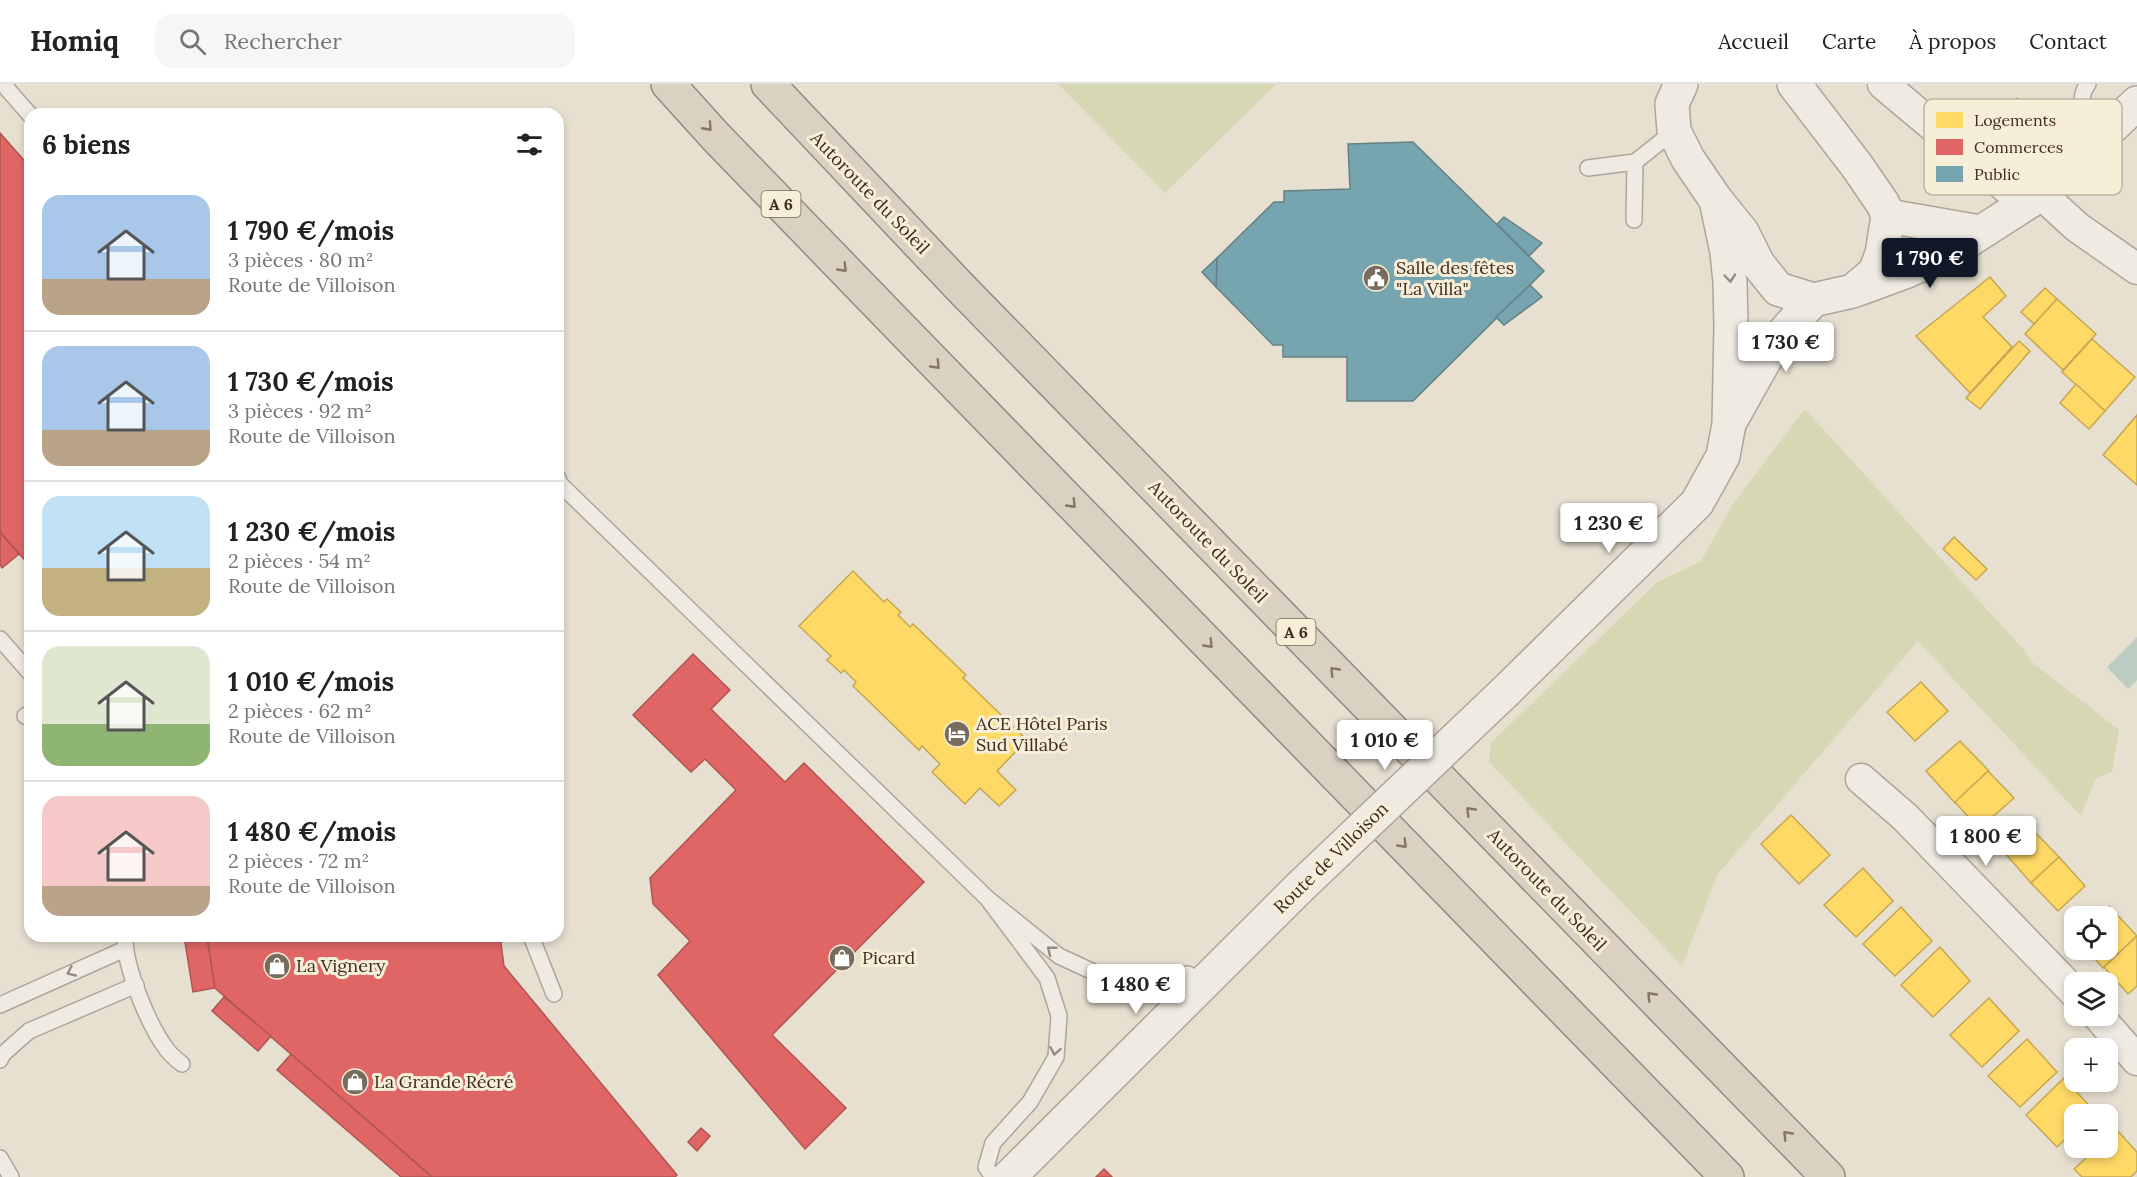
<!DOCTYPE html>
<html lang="fr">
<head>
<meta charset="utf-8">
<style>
  :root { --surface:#fff; --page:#f6f6f6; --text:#222; --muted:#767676; --line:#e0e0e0; --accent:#111827 }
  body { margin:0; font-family:Lora,serif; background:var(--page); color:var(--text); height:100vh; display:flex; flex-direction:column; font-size:22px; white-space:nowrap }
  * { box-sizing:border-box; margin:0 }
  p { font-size:20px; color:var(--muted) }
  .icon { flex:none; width:33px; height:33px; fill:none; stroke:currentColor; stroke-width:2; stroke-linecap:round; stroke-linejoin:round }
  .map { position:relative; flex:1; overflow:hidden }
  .panel { position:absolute; left:24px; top:24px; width:540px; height:834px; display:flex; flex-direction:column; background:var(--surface); border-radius:18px; box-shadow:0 3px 9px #0003 }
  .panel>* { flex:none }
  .fabs { position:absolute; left:2064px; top:822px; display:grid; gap:12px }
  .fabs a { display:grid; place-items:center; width:54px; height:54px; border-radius:12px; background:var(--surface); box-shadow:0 3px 9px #0003; font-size:30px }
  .price { position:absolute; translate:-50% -51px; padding:0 14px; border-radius:6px; background:#fff; color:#222; font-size:20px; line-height:39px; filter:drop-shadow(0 2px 3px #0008) }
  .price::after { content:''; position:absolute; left:50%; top:36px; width:18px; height:14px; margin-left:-9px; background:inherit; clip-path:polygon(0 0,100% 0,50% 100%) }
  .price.active { background:var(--accent); color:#fff }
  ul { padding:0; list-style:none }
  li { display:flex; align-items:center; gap:18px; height:150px; padding:0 18px }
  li+li { border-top:2px solid var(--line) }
  li span { display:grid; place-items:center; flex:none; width:168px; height:120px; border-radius:18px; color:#555 }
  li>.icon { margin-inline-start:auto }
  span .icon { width:72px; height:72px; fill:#fffc; stroke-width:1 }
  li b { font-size:26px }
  h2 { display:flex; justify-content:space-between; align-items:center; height:72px; padding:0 18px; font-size:26px }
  header { display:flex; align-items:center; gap:36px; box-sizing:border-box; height:84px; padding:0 30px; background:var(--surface); border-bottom:2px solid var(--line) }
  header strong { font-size:28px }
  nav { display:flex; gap:33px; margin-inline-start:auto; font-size:21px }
  .search { width:420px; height:54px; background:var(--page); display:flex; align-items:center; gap:15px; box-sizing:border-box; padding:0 21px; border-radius:18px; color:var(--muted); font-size:22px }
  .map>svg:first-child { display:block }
  .green { fill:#d6d7b3 }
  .water { fill:#bcccc2 }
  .homes { fill:#ffd966; stroke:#c5a651; stroke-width:1.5 }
  .shops { fill:#e06666; stroke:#af5551; stroke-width:1.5 }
  .public { fill:#76a5af; stroke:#658184; stroke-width:1.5 }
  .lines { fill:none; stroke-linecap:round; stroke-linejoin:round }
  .service-casing { stroke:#ada599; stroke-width:18 }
  .minor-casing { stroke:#ada599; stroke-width:33 }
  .tertiary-casing { stroke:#ada599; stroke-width:36 }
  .motorway-casing { stroke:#928b80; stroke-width:36 }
  .service { stroke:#efebe3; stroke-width:15 }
  .minor { stroke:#efebe3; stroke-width:30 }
  .tertiary { stroke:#efebe3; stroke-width:33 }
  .motorway { stroke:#dad1c2; stroke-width:33 }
  .tertiary-bridge-casing { stroke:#ada599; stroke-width:36; stroke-linecap:butt }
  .tertiary-bridge { stroke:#efebe3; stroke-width:33 }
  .oneway { stroke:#847769 }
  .oneway2 { stroke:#968c82 }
  .labels { text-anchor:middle; stroke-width:6; stroke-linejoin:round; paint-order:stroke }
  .shield { fill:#f7eed8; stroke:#756857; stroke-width:1.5 }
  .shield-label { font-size:16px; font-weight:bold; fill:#3d2e20 }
  .street-label { font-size:18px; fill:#3d2e20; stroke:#f7eed8 }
  .poi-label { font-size:18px; fill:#3d2e20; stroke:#f7eed8; text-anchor:start }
  .key { fill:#f7eed8; stroke:#bfb4a1; stroke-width:1.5 }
  .key-label { font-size:16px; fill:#3d2e20 }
</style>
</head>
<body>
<header>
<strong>Homiq</strong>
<div class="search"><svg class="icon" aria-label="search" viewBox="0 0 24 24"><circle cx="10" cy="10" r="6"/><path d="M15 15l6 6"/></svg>Rechercher</div>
<nav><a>Accueil</a><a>Carte</a><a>À propos</a><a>Contact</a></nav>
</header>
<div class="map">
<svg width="2137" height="1093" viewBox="0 0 2137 1093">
  <rect width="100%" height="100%" fill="#e7e0d1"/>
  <g class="green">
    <path d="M1058 0H1276L1165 109Z"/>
    <path d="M1805 325 2023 565 2033 579 2119 646 2112 688 2096 694 2081 732 1918 557 1717 791 1682 882 1489 678 1491 659 1656 499 1701 477 1731 423Z"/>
  </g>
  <path class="water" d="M2137 553V596L2128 605 2107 583Z"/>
  <g class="homes">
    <path d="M2017 14 2031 25 2007 52 1995 40Z"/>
    <path d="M1990 193 2006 212 1983 233 2012 263 1970 309 1916 252Z"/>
    <path d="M2045 204 2057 215 2034 240 2021 228Z"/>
    <path d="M2057 215 2096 250 2063 286 2025 250Z"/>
    <path d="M2092 255 2135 293 2105 327 2062 288Z"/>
    <path d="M2019 257 2030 267 1980 325 1966 314Z"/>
    <path d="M2076 300 2105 327 2089 345 2060 319Z"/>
    <path d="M2137 331V401L2103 371Z"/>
    <path d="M1954 453 1987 485 1976 496 1943 465Z"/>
    <path d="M853 487 884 518 887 515 901 528 898 531 910 543 913 540 966 591 963 594 1027 656 997 687 1016 706 999 722 980 704 965 720 932 688 940 680 922 662 919 666 853 602 856 598 844 586 841 589 827 576 831 572 799 542Z"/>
    <path d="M1921 598 1948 627 1915 657 1887 628Z"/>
    <path d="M1960 657 1989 687 1955 719 1926 687Z"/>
    <path d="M1988 687 2014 714 1979 745 1955 718Z"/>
    <path d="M1791 731 1830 771 1799 800 1761 760Z"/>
    <path d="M2030 743 2059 773 2031 799 2004 768Z"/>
    <path d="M2059 773 2085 802 2058 827 2031 799Z"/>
    <path d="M1863 784 1893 817 1856 853 1824 821Z"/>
    <path d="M2109 822 2137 852 2103 884 2087 866H2108V832H2097Z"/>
    <path d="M1901 823 1932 857 1895 892 1863 860Z"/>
    <path d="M2137 852V902L2128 910 2104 883Z"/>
    <path d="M1940 863 1970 897 1933 933 1901 901Z"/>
    <path d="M1989 914 2019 947 1982 983 1950 951Z"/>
    <path d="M2027 955 2057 988 2020 1023 1988 992Z"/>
    <path d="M2064 994 2095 1028 2092 1030H2074V1047L2057 1063 2026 1031Z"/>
    <path d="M2116 1045 2137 1068V1087L2131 1093H2082L2074 1085 2097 1064H2108V1053Z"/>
  </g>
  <g class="shops">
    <path d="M0 49 30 83V482L0 448Z"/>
    <path d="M0 448 19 470 2 484 0 481Z"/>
    <path d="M693 570 730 606 711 625 785 698 804 679 924 798 772 951 846 1024 805 1065 658 891 690 857 653 820 650 794 736 706 705 675 691 688 633 631Z"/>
    <path d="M184 852H207L215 904 193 908Z"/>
    <path d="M207 852H500L504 882 677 1091 675 1093H432L215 904Z"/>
    <path d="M224 913 271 952 258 967 212 927Z"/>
    <path d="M291 970 432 1093H401L277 986Z"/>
    <path d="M701 1044 710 1052 697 1067 688 1058Z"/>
    <path d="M1104 1085 1112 1093H1096Z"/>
  </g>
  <g class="public">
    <path d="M1413 58 1544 187 1413 317H1347V273H1283V261H1273L1216 203 1217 174 1274 118H1284V107L1350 105 1348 60Z"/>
    <path d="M1504 133 1542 159 1529 172 1497 140Z"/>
    <path d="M1217 174 1216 203 1202 188Z"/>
    <path d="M1530 201 1542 213 1504 241 1496 233Z"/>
  </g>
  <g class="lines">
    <defs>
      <g id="service">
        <path d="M3 0 30 31"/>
        <path d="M2088 0C2073 19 2092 34 2103 51"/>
        <path d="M1588 84 1635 78 1674 47"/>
        <path d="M1634 136 1635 78"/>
        <path d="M558 394 560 400 987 814"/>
        <path d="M0 555 30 589"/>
        <path d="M25 632 30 629"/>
        <path d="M125 852C124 882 149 943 168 967 172 972 177 976 182 980"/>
        <path d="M531 852 554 910"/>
        <path d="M0 921 125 865"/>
        <path d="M0 976 3 970 29 947 136 901"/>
        <path d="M0 1074 11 1093"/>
        <path d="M993 1093 986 1083 993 1059 1030 1018 1056 973 1059 932 1047 894 987 814 1059 872 1102 892 1131 899 1188 890 1204 899"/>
      </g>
      <g id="minor">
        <path d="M1883 0 2026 120"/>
        <path d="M2041 110 2077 143 2137 185"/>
        <path d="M1861 695 1905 733 2074 908"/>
        <path d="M2098 932 2137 976"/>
      </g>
      <g id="tertiary">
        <path d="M1681 0 1672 20 1674 47 1688 75 1716 116 1742 148 1758 180 1778 205 1813 216 1853 207 1875 188 1882 170 1888 132 1883 120 1857 82 1794 0"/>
        <path d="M1888 132 1980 148"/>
        <path d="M1858 205 1907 187 1952 167 2041 110 2137 19"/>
        <path d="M1731 336 1773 261 1813 216"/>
        <path d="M1506 607 1697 419 1723 372 1729 340 1731 242 1730 198 1727 168 1716 116"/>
        <path d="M1009 1093 1299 804"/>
      </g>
      <g id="motorway">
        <path d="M668 0 716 53 896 239 1727 1093"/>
        <path d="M768 0 958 201 1828 1093"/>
      </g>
    </defs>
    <use href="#service" class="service-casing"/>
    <use href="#minor" class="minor-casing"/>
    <use href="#tertiary" class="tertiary-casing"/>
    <use href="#motorway" class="motorway-casing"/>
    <use href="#service" class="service"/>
    <use href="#minor" class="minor"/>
    <use href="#tertiary" class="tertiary"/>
    <use href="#motorway" class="motorway"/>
    <defs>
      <path id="tertiary-bridge" d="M1299 804 1506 607"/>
    </defs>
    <use href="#tertiary-bridge" class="tertiary-bridge-casing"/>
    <use href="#tertiary-bridge" class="tertiary-bridge"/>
  </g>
  <defs><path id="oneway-chevron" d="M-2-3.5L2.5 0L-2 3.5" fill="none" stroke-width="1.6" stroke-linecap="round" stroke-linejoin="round" transform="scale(1.5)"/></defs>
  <g class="oneway">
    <use href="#oneway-chevron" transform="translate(708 43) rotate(48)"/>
    <use href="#oneway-chevron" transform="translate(843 184) rotate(46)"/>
    <use href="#oneway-chevron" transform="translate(936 281) rotate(46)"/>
    <use href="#oneway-chevron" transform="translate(1072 420) rotate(46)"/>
    <use href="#oneway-chevron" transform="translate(1209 560) rotate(46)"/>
    <use href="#oneway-chevron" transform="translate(1334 587) rotate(-134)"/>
    <use href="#oneway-chevron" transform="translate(1470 727) rotate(-134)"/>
    <use href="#oneway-chevron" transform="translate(1403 760) rotate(46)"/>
    <use href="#oneway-chevron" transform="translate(1651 912) rotate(-134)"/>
    <use href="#oneway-chevron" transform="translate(1787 1051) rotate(-134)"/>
  </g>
  <g class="oneway2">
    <use href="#oneway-chevron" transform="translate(1730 194) rotate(85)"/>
    <use href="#oneway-chevron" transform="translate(1051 866) rotate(-142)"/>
    <use href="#oneway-chevron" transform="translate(71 888) rotate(155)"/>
    <use href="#oneway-chevron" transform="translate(1055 967) rotate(100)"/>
  </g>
  <defs>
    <symbol id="civic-disc" viewBox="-11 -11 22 22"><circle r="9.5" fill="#786c5e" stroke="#f7eed8"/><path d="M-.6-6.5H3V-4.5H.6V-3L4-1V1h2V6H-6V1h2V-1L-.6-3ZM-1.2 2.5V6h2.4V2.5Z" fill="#fff"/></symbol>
    <symbol id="hotel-disc" viewBox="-11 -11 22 22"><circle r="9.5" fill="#786c5e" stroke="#f7eed8"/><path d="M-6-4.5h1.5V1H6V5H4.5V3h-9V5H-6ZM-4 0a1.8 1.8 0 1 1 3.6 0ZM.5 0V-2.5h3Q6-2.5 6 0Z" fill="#fff"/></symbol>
    <symbol id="shop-disc" viewBox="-11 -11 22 22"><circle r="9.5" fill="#786c5e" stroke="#f7eed8"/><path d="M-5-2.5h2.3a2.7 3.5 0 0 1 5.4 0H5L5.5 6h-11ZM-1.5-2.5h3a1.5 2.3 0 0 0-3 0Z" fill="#fff"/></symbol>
  </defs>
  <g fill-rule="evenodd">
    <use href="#civic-disc" x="1361" y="179" width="30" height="30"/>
    <use href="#hotel-disc" x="942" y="635" width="30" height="30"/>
    <use href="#shop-disc" x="827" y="859" width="30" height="30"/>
    <use href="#shop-disc" x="262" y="867" width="30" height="30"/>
    <use href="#shop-disc" x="340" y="983" width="30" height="30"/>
  </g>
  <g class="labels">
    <g class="shield">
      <rect x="761.5" y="107" width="39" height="26" rx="4.5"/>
      <rect x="1276.5" y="535" width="39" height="26" rx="4.5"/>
    </g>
    <g class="shield-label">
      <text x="781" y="126">A 6</text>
      <text x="1296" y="554">A 6</text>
    </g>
    <g class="street-label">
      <text transform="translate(870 109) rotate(46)" y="6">Autoroute du Soleil</text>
      <text transform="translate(1208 458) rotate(46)" y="6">Autoroute du Soleil</text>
      <text transform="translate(1331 774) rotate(-44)" y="6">Route de Villoison</text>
      <text transform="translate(1547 806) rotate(46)" y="6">Autoroute du Soleil</text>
    </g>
    <g class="poi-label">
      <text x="1396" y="190">Salle des fêtes<tspan x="1396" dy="21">"La Villa"</tspan></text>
      <text x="976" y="646">ACE Hôtel Paris<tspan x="976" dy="21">Sud Villabé</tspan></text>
      <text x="862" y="880">Picard</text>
      <text x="296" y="888">La Vignery</text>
      <text x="374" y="1004">La Grande Récré</text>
    </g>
  </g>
  <rect x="1924" y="15" width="198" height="96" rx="9" class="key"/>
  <rect x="1936" y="28" width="27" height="16" fill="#ffd966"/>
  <rect x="1936" y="55" width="27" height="16" fill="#e06666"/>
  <rect x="1936" y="82" width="27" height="16" fill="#76a5af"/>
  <g class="key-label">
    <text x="1974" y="42">Logements</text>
    <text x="1974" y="69">Commerces</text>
    <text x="1974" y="96">Public</text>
  </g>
</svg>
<div class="fabs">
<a><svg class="icon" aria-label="locate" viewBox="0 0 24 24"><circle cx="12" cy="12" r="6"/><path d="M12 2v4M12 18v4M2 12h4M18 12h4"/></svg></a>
<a><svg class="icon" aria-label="layers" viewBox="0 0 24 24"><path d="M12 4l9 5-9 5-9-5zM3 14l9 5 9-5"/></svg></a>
<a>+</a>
<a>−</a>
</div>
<b class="price active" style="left:1930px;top:205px">1 790 €</b>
<b class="price" style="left:1786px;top:289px">1 730 €</b>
<b class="price" style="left:1609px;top:470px">1 230 €</b>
<b class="price" style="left:1385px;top:687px">1 010 €</b>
<b class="price" style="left:1986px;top:783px">1 800 €</b>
<b class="price" style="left:1136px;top:931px">1 480 €</b>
<section class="panel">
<h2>6 biens<svg class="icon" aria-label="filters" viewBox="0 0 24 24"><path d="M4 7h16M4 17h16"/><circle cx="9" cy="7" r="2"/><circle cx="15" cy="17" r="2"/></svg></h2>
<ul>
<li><span style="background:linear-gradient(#a9c7e8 70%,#b9a48a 0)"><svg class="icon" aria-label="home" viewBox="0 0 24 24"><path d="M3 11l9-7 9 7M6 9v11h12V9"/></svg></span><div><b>1 790 €/mois</b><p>3 pièces · 80 m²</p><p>Route de Villoison</p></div></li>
<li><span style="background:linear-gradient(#a9c7e8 70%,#b9a48a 0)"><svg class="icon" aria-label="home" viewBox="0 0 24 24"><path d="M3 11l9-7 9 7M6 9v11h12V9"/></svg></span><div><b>1 730 €/mois</b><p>3 pièces · 92 m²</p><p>Route de Villoison</p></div></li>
<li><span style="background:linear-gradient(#bfe0f5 60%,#c2b280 0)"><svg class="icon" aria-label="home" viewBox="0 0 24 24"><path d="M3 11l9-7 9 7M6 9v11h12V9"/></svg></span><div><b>1 230 €/mois</b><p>2 pièces · 54 m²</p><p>Route de Villoison</p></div></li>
<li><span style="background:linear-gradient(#dfe7d0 65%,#8fb573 0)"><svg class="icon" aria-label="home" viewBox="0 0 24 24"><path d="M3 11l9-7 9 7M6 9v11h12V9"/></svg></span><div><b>1 010 €/mois</b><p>2 pièces · 62 m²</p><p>Route de Villoison</p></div></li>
<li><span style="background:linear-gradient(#f6c9c9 75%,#b9a48a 0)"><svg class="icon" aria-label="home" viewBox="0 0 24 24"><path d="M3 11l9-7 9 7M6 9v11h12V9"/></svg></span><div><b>1 480 €/mois</b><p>2 pièces · 72 m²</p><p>Route de Villoison</p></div></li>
</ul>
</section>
</div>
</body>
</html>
